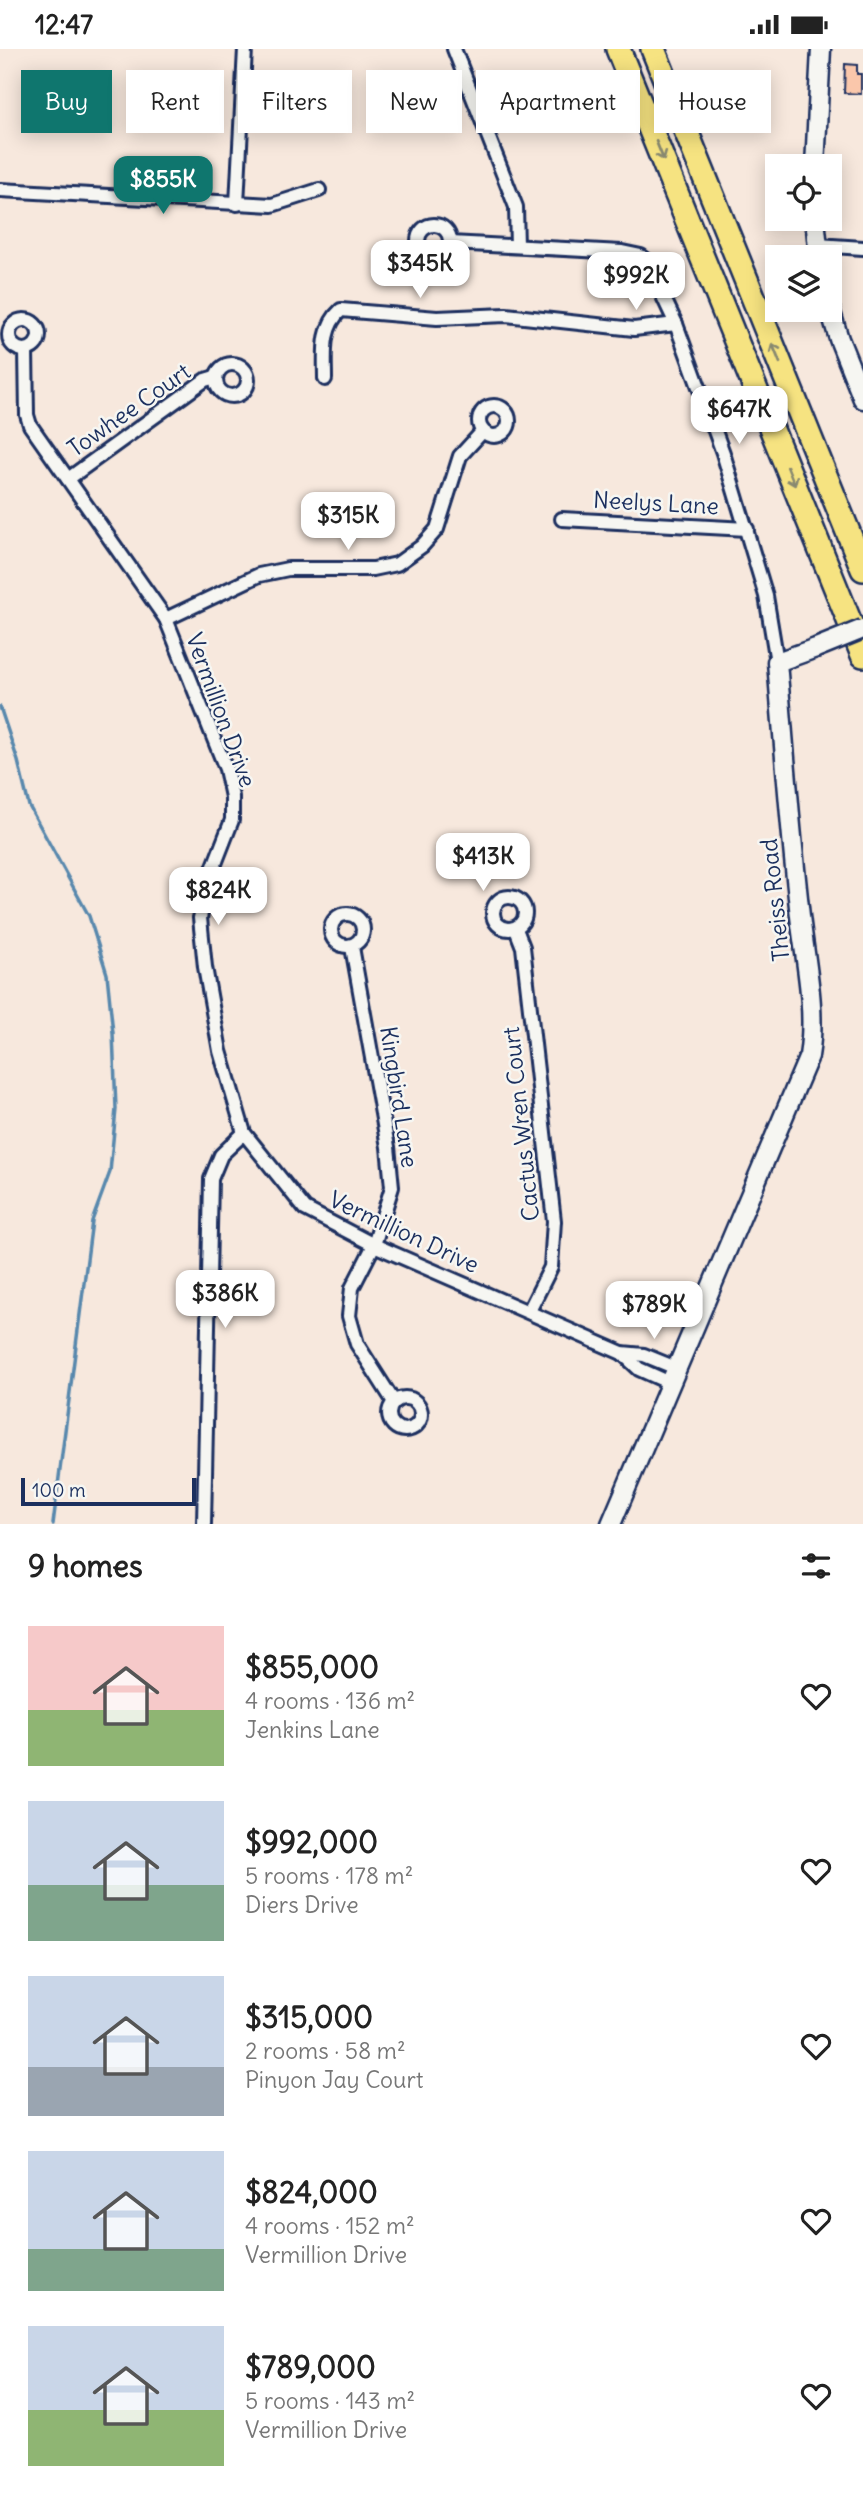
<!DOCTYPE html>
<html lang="en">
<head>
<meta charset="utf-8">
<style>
  :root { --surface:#fff; --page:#f6f6f6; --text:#222; --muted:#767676; --accent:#0f766e }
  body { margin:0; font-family:Delius,sans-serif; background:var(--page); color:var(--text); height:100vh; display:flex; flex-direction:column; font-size:26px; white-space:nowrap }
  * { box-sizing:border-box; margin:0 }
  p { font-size:23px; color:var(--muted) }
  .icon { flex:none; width:38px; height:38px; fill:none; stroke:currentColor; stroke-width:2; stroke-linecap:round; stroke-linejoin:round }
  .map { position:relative; height:1475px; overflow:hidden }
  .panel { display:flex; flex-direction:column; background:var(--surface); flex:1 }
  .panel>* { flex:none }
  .banner { position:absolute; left:21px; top:21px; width:822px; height:63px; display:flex; gap:14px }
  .tools { position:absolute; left:765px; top:105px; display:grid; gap:14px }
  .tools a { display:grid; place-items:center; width:77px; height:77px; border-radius:0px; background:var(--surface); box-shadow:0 4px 18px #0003; font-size:35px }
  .scale { position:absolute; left:21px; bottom:18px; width:175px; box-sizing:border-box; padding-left:7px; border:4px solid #1b2f5e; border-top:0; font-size:19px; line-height:24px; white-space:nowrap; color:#1b2f5e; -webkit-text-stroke:5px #f6f6f2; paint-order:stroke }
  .price { position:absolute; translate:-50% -60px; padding:0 16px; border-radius:14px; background:#fff; color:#222; font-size:23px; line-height:46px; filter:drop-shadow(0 2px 4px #0008) }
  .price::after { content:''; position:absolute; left:50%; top:42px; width:21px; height:16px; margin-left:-10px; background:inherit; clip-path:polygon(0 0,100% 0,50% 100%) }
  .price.current { background:var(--accent); color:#fff }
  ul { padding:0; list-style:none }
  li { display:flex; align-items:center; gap:21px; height:175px; padding:0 28px }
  li span { display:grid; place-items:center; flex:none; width:196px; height:140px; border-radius:0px; color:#555 }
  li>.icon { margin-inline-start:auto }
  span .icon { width:84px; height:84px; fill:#fffc; stroke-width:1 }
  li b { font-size:30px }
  h2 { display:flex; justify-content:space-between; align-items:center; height:84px; padding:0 28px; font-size:30px }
  .pill { padding:0 24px; border-radius:0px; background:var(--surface); box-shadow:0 4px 18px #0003; font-size:24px; line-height:63px }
  .pill.current { background:var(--accent); color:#fff }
  .status { display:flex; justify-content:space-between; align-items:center; height:49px; padding:0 35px; background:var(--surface); direction:ltr }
  .status svg { height:19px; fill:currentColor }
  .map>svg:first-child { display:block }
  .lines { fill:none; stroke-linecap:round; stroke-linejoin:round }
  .stream { stroke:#5888ad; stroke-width:3.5 }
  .building { fill:#fac7ab; stroke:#1b2f5e; stroke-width:2 }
  .street-casing { stroke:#1b2f5e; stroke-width:18 }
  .secondary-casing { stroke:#1b2f5e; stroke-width:23 }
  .highway-casing { stroke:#1b2f5e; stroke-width:28 }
  .street { stroke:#f6f6f2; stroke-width:12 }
  .secondary { stroke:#f6f6f2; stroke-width:18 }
  .highway { stroke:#f6e381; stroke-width:23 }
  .secondary-bridge-casing { stroke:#1b2f5e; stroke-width:23; stroke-linecap:butt }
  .secondary-bridge { stroke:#f6f6f2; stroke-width:18 }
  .oneway { stroke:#888970 }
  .labels { text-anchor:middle; stroke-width:5; stroke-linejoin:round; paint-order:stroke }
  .street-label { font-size:23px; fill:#1b2f5e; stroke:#f6f6f2 }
</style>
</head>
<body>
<div class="status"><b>12:47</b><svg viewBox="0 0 49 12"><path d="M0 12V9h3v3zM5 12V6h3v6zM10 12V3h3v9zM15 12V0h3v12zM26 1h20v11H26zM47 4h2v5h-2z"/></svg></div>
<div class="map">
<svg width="863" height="1475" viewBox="0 0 863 1475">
  <rect width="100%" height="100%" fill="#f7e8dd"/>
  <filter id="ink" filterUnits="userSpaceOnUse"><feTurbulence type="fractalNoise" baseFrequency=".0143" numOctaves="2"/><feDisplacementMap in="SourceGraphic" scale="14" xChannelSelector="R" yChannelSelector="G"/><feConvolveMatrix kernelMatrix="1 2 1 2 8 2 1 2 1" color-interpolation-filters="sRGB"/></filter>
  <g filter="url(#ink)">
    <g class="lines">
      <path class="stream" d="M0 658 18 712 29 757 89 867 107 925 113 984 116 1060 110 1123 92 1172 53 1475"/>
    </g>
    <path class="building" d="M845 15 857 16V25H861V45L844 44Z"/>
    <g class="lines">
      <defs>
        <g id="street">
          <path d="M454 0 516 158 517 197"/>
          <path d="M0 141 272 156 319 141"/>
          <path d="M237 155 245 0"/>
          <circle cx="434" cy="192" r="16"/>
          <path d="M450 194 622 203 641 207 646 211 676 275 723 404 766 547 777 613"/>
          <path d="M817 196 863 199"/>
          <circle cx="24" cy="286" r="15"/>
          <path d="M26 301 27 366 30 376 166 570 226 720 232 748V771L209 830 200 869 205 918 220 1002 244 1084 305 1160 374 1196 622 1304 644 1306 676 1319"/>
          <circle cx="232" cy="331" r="16"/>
          <path d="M325 330C325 305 321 279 341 261L437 269 506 266 634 280 676 275"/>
          <circle cx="494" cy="372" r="15"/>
          <path d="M68 430 205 331 215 328"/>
          <path d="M562 470 747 480"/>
          <path d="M166 570 259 526 288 520H373L397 515 422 497 437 480 460 407 483 382"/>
          <circle cx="509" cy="864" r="16"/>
          <circle cx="347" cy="881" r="16"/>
          <path d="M516 880 523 898 554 1172 551 1218 529 1262"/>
          <path d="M352 898 388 1098 392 1138 374 1196 352 1239 349 1267 357 1295 394 1353"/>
          <path d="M622 1304 639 1320 670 1334"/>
          <circle cx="405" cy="1365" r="16"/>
          <path d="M204 1475 211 1130 221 1106 244 1084"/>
        </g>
        <g id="secondary">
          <path d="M815 117 821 0"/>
          <path d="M815 170 819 208"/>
          <path d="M830 260 839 290 863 350"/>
          <path d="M611 1475 809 1007C817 958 804 908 799 858 790 777 784 695 777 613L816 599"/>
        </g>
        <g id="highway">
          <path d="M618 0 863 606"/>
          <path d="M653 0 863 520"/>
        </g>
      </defs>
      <use href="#street" class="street-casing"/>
      <use href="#secondary" class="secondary-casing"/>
      <use href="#highway" class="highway-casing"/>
      <use href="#street" class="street"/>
      <use href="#secondary" class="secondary"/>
      <use href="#highway" class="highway"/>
      <defs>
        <path id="secondary-bridge" d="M816 599 863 580"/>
      </defs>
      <use href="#secondary-bridge" class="secondary-bridge-casing"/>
      <use href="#secondary-bridge" class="secondary-bridge"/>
    </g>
    <defs><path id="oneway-shaft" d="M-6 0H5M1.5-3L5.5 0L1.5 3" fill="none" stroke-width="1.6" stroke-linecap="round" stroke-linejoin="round" transform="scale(1.75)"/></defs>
    <g class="oneway">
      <use href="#oneway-shaft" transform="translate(660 102) rotate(68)"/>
      <use href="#oneway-shaft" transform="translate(776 304) rotate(-112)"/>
      <use href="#oneway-shaft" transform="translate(791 427) rotate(68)"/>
    </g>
  </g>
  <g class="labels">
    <g class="street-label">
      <text transform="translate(129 361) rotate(-35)" y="8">Towhee Court</text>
      <text transform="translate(656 454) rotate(3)" y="8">Neelys Lane</text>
      <text transform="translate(221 661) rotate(70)" y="8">Vermillion Drive</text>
      <text transform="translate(775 851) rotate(-96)" y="8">Theiss Road</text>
      <text transform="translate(399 1048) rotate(81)" y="8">Kingbird Lane</text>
      <text transform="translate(521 1075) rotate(-96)" y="8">Cactus Wren Court</text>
      <text transform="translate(404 1183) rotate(25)" y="8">Vermillion Drive</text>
    </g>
  </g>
</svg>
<div class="tools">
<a><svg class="icon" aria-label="locate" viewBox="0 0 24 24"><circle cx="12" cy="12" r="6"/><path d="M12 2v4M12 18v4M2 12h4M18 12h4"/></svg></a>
<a><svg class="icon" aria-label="layers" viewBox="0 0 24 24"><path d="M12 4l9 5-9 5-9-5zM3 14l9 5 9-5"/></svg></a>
</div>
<div class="scale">100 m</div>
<b class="price current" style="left:163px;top:167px">$855K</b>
<b class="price" style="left:420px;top:251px">$345K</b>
<b class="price" style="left:636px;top:263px">$992K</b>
<b class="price" style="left:739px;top:397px">$647K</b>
<b class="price" style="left:348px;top:503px">$315K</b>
<b class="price" style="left:483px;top:844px">$413K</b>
<b class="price" style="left:218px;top:878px">$824K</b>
<b class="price" style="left:225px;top:1281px">$386K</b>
<b class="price" style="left:654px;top:1292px">$789K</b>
<div class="banner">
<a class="pill current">Buy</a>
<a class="pill">Rent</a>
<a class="pill">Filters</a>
<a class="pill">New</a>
<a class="pill">Apartment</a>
<a class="pill">House</a>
</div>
</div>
<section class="panel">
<h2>9 homes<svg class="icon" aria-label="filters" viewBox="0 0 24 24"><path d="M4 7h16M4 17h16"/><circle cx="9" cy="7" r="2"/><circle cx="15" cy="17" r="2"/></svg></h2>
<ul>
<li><span style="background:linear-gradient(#f6c9c9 60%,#8fb573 0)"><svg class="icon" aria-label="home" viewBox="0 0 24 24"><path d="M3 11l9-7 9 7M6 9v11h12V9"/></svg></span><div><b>$855,000</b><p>4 rooms · 136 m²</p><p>Jenkins Lane</p></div><svg class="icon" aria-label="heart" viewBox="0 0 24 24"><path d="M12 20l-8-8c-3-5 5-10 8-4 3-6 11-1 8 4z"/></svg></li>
<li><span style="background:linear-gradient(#c9d6e8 60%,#7fa58c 0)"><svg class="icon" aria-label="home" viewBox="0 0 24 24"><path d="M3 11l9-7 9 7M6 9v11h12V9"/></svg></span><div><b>$992,000</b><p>5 rooms · 178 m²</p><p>Diers Drive</p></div><svg class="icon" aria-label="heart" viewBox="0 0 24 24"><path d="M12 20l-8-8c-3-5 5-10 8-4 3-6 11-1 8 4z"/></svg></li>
<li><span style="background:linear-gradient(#c9d6e8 65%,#9aa5b1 0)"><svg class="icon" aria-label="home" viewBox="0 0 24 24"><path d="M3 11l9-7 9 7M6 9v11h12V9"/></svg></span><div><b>$315,000</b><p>2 rooms · 58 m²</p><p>Pinyon Jay Court</p></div><svg class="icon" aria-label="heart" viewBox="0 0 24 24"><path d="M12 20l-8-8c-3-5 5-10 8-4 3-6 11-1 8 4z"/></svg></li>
<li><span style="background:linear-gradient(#c9d6e8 70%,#7fa58c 0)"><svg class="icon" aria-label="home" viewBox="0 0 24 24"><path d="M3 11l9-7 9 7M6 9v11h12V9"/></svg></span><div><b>$824,000</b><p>4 rooms · 152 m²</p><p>Vermillion Drive</p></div><svg class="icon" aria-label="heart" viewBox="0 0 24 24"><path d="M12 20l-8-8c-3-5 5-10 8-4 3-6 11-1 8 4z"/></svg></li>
<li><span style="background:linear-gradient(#c9d6e8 60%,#8fb573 0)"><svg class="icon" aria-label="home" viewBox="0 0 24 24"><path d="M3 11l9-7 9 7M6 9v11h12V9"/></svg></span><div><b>$789,000</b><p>5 rooms · 143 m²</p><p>Vermillion Drive</p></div><svg class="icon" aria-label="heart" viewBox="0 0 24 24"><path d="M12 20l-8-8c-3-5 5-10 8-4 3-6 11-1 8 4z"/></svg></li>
</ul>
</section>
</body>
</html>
